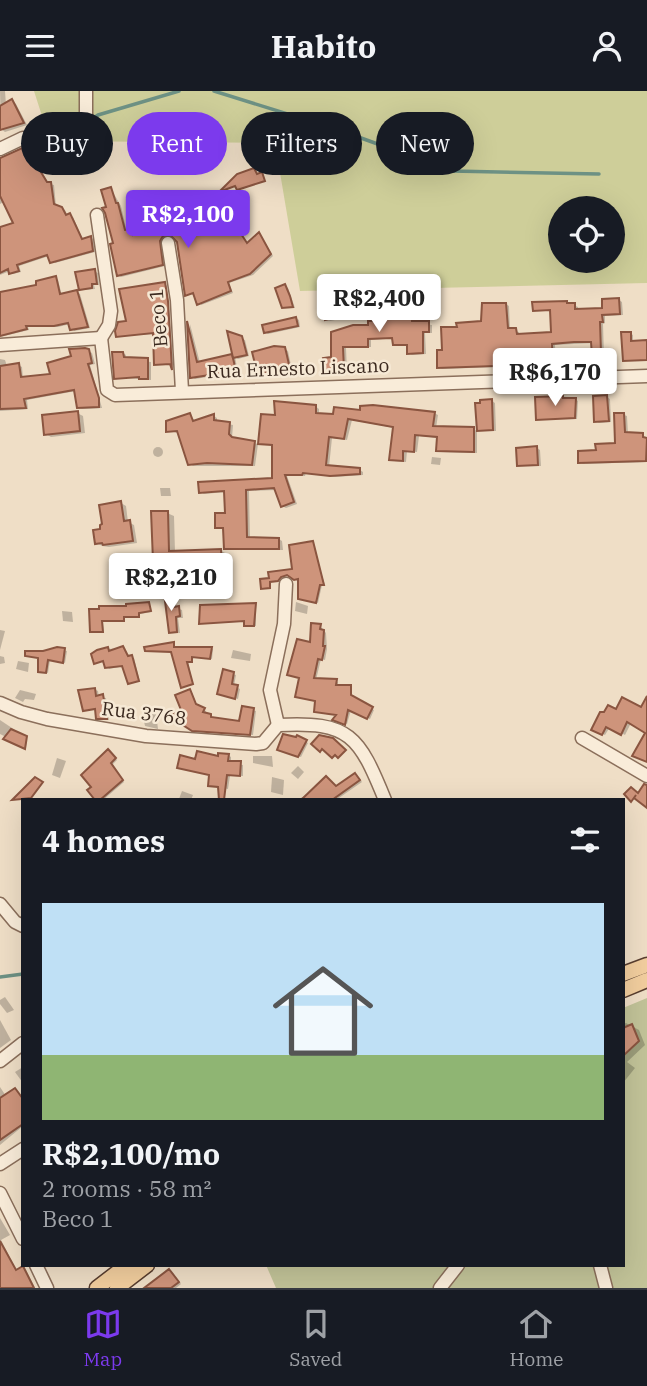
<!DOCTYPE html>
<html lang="en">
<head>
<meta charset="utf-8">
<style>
  :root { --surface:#171b24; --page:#20242c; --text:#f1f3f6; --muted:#9ea1a6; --line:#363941; --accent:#7c3aed }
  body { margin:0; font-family:"IBM Plex Serif",serif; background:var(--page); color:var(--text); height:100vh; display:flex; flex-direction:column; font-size:26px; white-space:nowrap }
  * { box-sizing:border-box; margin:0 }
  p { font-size:23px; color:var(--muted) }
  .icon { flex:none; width:38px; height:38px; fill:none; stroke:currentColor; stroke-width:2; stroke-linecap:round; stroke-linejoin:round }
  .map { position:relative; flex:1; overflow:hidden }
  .details { position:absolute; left:21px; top:707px; width:604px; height:469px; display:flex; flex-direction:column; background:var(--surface); border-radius:0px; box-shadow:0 7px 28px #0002 }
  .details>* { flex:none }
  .guide { position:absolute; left:21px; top:21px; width:606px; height:63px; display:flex; gap:14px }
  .fabs { position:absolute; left:548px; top:105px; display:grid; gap:14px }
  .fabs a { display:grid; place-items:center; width:77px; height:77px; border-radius:50%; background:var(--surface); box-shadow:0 7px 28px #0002; font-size:35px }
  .price { position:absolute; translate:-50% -60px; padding:0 16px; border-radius:7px; background:#fff; color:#222; font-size:23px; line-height:46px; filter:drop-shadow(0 2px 4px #0008) }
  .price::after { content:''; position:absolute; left:50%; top:42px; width:21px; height:16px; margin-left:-10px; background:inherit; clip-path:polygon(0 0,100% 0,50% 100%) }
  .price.current { background:var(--accent); color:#fff }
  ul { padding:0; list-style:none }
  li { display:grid; align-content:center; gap:14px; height:371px; padding:0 21px }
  li span { display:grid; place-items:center; height:217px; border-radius:0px; color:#555 }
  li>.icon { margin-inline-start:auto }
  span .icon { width:126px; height:126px; fill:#fffc; stroke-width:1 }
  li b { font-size:30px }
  h2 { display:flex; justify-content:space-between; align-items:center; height:84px; padding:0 21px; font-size:30px }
  .chip { padding:0 24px; border-radius:32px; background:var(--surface); box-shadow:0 7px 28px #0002; font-size:24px; line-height:63px }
  .chip.current { background:var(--accent); color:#fff }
  header { display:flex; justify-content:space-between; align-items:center; height:91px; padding:0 21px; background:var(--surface); font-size:32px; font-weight:700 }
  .menu { display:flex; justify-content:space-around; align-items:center; height:98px; border-top:2px solid var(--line); background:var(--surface); font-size:19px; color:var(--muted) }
  .menu a { display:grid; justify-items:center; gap:4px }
  .menu .current { color:var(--accent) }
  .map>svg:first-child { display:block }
  .green { fill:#cece99; fill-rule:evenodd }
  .cemetery { fill:#c2c398 }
  .shadow { fill:#0003 }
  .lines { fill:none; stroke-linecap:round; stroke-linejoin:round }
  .stream { stroke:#6d9184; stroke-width:3.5 }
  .building { fill:#ce947b; stroke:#8a5540; stroke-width:2 }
  .minor-casing { stroke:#8b6f5b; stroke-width:15 }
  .major-casing { stroke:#593e2f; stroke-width:17 }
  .minor { stroke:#f9ecd9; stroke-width:12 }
  .major { stroke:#f2ce9e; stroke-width:14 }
  .labels { text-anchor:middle; stroke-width:5; stroke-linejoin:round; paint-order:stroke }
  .street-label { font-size:19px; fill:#3b291f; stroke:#f6e9d5 }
</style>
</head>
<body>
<header><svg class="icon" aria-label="menu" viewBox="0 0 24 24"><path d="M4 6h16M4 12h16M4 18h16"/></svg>Habito<svg class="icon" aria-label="person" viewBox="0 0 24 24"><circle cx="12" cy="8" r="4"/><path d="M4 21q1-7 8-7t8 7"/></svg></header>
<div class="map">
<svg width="647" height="1197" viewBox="0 0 647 1197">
  <rect width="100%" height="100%" fill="#efdec6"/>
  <path class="green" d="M34 0H647V192L300 200 275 52 50 50ZM560 117H612V170H560Z"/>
  <path class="cemetery" d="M647 907V1197H276L266 1174H623V917Z"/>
  <g class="shadow">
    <path d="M0 0H5L6 14 12 10 16 13 27 34 5 41 1 38Z"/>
    <path d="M32 51 38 58 32 66 49 93 54 94 56 115 65 119 68 125 73 126 83 149 91 147 94 148 95 161 55 172 49 165 19 175 21 181 13 183 10 180 0 184V138L16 133 5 110 0 113V74Z"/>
    <path d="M111 98 121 115 127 141 132 140 135 145 177 138 200 127 209 112 211 113 214 135 218 133 222 137 232 131 248 153 260 143 273 165 253 184 229 192 233 202 201 214 195 203 187 204 178 150 173 144 166 146 162 151 165 175 121 186 118 184 115 153 108 117Z"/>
    <path d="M94 180 98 182 99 194H94L95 198 84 199 80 197Z"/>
    <path d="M56 187 58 189 62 205 77 201 80 203 90 237 74 240 70 233 58 236H28L29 239 0 246V203L39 195Z"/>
    <path d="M165 193 167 195 174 278 172 273H155V243L118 245 128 231Z"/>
    <path d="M285 195 288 197 295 217 283 216Z"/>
    <path d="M619 209 622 211 623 224 605 225V232L603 233 604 265 601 268 593 264V252L555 254 556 274 442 278 439 276 444 261 458 237 483 232 506 213 509 215 510 239 519 241V244L553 243 552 220 535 219 567 211 578 216V220L604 218Z"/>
    <path d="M411 216 414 218 415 232 432 234V242H425L426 263 412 264 409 262V255H398L394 253V247L371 249V256L346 257 347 280 326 278 333 268V243L370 235Z"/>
    <path d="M356 219 360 224 330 230 327 228Z"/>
    <path d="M296 227 299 229 300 236 268 243 265 241Z"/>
    <path d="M190 233 200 272 232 265 235 267 229 243 245 249 249 265 238 268 235 266 238 281 195 288 192 286Z"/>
    <path d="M630 242 633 244V252L647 251V270L624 269Z"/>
    <path d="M284 258 288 260 292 279 270 282 266 277 257 276Z"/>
    <path d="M88 260 92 262 95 273 90 274 102 317 82 318 78 316 76 300 27 309 28 318 0 320V268L5 269 7 275 18 274 22 276 23 288 52 284Z"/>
    <path d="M123 262 126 264V268L151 271V289L116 286Z"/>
    <path d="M607 306 610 308 611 331 599 332 596 330Z"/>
    <path d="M575 308 578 310 577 328H538Z"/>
    <path d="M492 310 495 312 496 340H482L478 339Z"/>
    <path d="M315 315 319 318V324L434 322 438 324 436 337 473 338 477 340V362L441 361 438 359 439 347 419 345 417 361 407 360 406 371 394 370 390 368 394 337 352 329 347 349 332 347 329 376 360 379 363 381V384L335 386 306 382 305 385H287L297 413 286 417 282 415 277 399 249 400 250 448H279L282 450 283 459H229L225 457V438L217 436 227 424 226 401 204 403 201 401 274 389V355L260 352 277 326Z"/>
    <path d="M77 322 83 325 85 342 51 346 46 343Z"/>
    <path d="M190 324 196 331 214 325 217 327V331L233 334 232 347 258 353 255 375H193L190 373 180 342 168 340Z"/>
    <path d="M624 324 627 325 628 343 646 346 647 371 583 373 580 371 616 353Z"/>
    <circle cx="158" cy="361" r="5"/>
    <path d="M537 357 540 359 541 375 518 374Z"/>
    <path d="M432 366 441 367 440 374 431 373Z"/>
    <path d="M160 397H170L171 405H161Z"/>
    <path d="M121 412 126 415 128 431 134 434 137 452 109 456 102 455 97 452 102 439Z"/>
    <path d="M167 422 174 425 175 461 221 460 227 463 228 478 222 479V495L162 498 156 494Z"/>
    <path d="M312 452 325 494H322L318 512 302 508 300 489 290 484 284 486 280 490 271 491V497L264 498 262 490 294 479Z"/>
    <path d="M171 502 174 504 177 517 182 519 183 527H178L180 542 170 541Z"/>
    <path d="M296 511 308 515 307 523 295 520Z"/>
    <path d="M149 513 152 521 140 523V526L125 525V530H103L104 541 92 540 90 520Z"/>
    <path d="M256 514V535H247L245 530 201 532 229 516Z"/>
    <path d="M62 520 72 521 73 531 63 530Z"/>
    <path d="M320 535 326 542 327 558 325 569 321 568 316 589 336 590 338 591V596L352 597V607L374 619 370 628 351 619 347 633 334 628 338 624 316 621 317 610 299 607 312 553Z"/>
    <path d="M0 539 5 540 0 559Z"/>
    <path d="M173 553 176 557 213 558 212 568 193 566V571L188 570 193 594 183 596 173 561 146 559Z"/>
    <path d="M53 557 67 560 65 572 50 569 48 582 42 581 40 567 29 566 53 560Z"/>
    <path d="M123 557 129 566 134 567 140 591H130L124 575 109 578 105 571H95L108 558Z"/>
    <path d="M233 559 251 563 250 570 231 567Z"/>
    <path d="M0 565 4 566 5 572 0 573Z"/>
    <path d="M18 570 29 572 28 581 16 578Z"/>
    <path d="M224 580 236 584 234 595 240 598 238 608 222 604Z"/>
    <path d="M94 598 98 600 99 606 106 607 109 629 98 626 97 619H84Z"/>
    <path d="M20 599 36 603 34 609 25 608 23 611 15 607Z"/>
    <path d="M190 600 198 616 206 620 205 623 213 626V628L240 631 243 617 256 620 253 644 196 640 183 620Z"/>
    <path d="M153 619 156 621 158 638 145 635 142 621Z"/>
    <path d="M617 621 647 622V671L635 664 646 640 631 632 625 644 610 636 605 644 593 638Z"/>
    <path d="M0 629 27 647 26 656 0 643Z"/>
    <path d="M298 646 308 652 301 666 281 660Z"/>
    <path d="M110 661 117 669 112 674 124 691 103 709H97Z"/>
    <path d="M228 664 231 666V672L243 674V685H230L228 698 213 695 211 684 179 676Z"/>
    <path d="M253 665H272L273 676 253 672Z"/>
    <path d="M57 667 66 670 60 687 52 684Z"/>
    <path d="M298 675 304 681 298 688 291 682Z"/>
    <path d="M272 686 284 689 283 704 271 701Z"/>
    <path d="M358 686 362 691 336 709 299 708 306 704 308 705 337 697Z"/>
    <path d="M182 700 193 704 191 709 179 708Z"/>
    <path d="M5 906 14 919 7 922 0 913V909Z"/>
    <path d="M0 929 11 949 0 957Z"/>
    <path d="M626 932 639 939 645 954 627 971 635 977 623 992V933Z"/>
    <path d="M23 976V992L15 981Z"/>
    <path d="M0 996 6 1005 23 1008V1035L0 1054Z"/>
    <path d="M0 1127 10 1144 1 1149 17 1180 23 1177 26 1179 35 1197H0Z"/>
    <path d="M169 1180 181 1193 176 1197H147Z"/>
  </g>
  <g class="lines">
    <g class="stream">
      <path d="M214 0 339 39 452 80 599 83"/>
      <path d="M32 71 98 24 179 0"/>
      <path d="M0 886 23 883"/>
    </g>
  </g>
  <g class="building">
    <path d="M12 8 24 32 0 39V15Z"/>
    <path d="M32 49 36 56 30 63 47 91H51L54 113 62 116 66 124 70 122 82 148 91 145 93 160 50 172 47 164 17 174 19 180 9 183 8 178 0 182V136L13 132 0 105V67L27 55Z"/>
    <path d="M254 77 257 83 262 81 265 90 237 99 235 95 219 101 237 83Z"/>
    <path d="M111 96 116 112H118L125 139 132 138 133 144 175 136 173 130 198 125 196 112H207L209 110 212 133 218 131 221 136 232 129 247 152 259 141 271 163 250 183 228 191 231 200 197 214 193 202 185 205 177 151 170 144 163 145 160 150 163 174 117 185 110 153 113 152 105 122 102 117 106 116 101 99Z"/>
    <path d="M95 178 97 193H92V197L79 199 75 181Z"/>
    <path d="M56 185 60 203 77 199 88 236 70 239 68 232 54 235H26L27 238 0 245V201L36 194V190Z"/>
    <path d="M165 191 168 210 172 279 170 273 154 274 153 242 116 246 115 240 118 231 126 230 119 198Z"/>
    <path d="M285 193 290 205 293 216 282 217 275 197Z"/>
    <path d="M619 207 620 223 602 224 603 231H600L601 262 597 268 592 265 591 251H574L552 253 553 273 437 277V259H442L441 236H457L456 232 481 230 482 212H506L508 237H516L517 243 551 241 550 219 533 220 532 211 567 210V212H575V218L602 217V208Z"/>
    <path d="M412 215V230H429V241H423V262L407 263V254H393L392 247 368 248V256H343L344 279H325L323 267 331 266V241L353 234H368V230H377V217Z"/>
    <path d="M357 217V222L325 229 324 219Z"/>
    <path d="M296 226 298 235 264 242 262 234Z"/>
    <path d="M187 230 197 271 232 263 236 280 190 287Z"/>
    <path d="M227 240 242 245 247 264 233 267Z"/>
    <path d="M621 241H631V250L647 249V269L623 270Z"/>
    <path d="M274 255 285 256 290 278 265 281 263 276 256 277 252 261Z"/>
    <path d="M85 257 89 258 92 272 88 273 99 307V316L77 317 74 299 24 308 26 317 0 318V275L19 272 21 286 50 283 47 272 71 265 69 258Z"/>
    <path d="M112 261H123L124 266 148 267V288H139V286L114 288Z"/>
    <path d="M607 304 609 330 594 331 593 305Z"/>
    <path d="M563 305V307H576L575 327 536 329 535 306Z"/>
    <path d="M492 308 493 339 477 340 475 312H480V309Z"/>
    <path d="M274 310 316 314V322L333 323 334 316 360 319V315L373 314 435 321 433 335 474 336V361L436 360 437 346 415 344 414 361 403 360V370L389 369 393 336 348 328 344 348 329 346 326 374 360 377V383L330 385 303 382 302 384H285L294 411 281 416 274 397 246 399 247 446 279 447V458H224L223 437H215V422H225L224 400 199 402 198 391 272 387V354L258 353 261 323 275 324Z"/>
    <path d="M78 320 80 340 44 344 42 324Z"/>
    <path d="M190 322 193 330 214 323V329L230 331 229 343 232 346 255 350 252 374 207 372 188 374 177 340 166 341V330Z"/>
    <path d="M614 322H624L625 341 643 342V346L647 347 646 370 578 372V360L596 359 595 353 615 352Z"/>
    <path d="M537 355 538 374 517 375 516 357Z"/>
    <path d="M121 410 124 430 130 429 133 450 103 454 102 452 95 453 93 439 100 438V434L102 433 99 414Z"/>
    <path d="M151 420H168L169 460 221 458 222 476H216V493L154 495Z"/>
    <path d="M313 450 324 494H320L316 512 298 508V488L294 489 287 484 281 486 278 490 270 491V497L261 498 260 488 269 487 268 481 292 478 289 454Z"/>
    <path d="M171 501 174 516 179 515 180 525 176 526 177 541 169 542 164 502Z"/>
    <path d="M149 511 151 520 139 522V526H124V530H102L103 541H90L89 518H99V515H126V513Z"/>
    <path d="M256 512 254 535H244V530L199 533 200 514Z"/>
    <path d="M311 532 321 533 320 538 324 539 323 555H325L322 569 318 568 314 587 337 588 336 594H351V604L373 616 367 628 348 619 345 634 332 629 336 624 314 621 315 610 295 606 299 587 287 584 297 548 310 551Z"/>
    <path d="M174 551V556H212L210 568 192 566V571H187L193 593 181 597 171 561 145 560 144 556Z"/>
    <path d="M123 555 128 565 132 564 139 590 128 593 122 575 105 577 103 570 94 573 91 563 97 559 108 556 109 560Z"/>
    <path d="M57 556 65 557 63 572 48 569 46 582 38 581V567L25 565V560H43Z"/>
    <path d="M223 578 234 581 232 593 238 594 235 608 217 603Z"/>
    <path d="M95 597 96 605 103 603 107 628H96L95 618 83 620 78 599Z"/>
    <path d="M190 598 196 613 205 617 203 621 211 623V626L239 630 242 615 254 617 250 644 192 640 169 625 181 619 175 604Z"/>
    <path d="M647 605V671L632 665 645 642 627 631 621 644 606 636 602 644 591 639 600 621H604L608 614 616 618 622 606 641 616Z"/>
    <path d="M11 638 27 645 25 658 3 648Z"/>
    <path d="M283 643 296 646 297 644 307 649 298 666 277 659Z"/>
    <path d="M319 644 333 647 346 659 338 667 335 664 332 667 322 658 320 661 311 653Z"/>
    <path d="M108 658 116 667 111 672 123 689 100 709H95L87 699 91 696 81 684Z"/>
    <path d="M197 660 218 665V662L229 663 228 670H241L240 685 227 684 224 709H219L218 696 208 695 209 684 177 677 180 664 195 668Z"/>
    <path d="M355 682 360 689 332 709H301L326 685 336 695Z"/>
    <path d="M35 686 43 691 31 707 12 709Z"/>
    <path d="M644 693 647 694V717L634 707 636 704 631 711 624 703 631 696 638 702Z"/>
    <path d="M632 933 639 950 623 965V937Z"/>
    <path d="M15 997 23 1008V1033L0 1049V1007Z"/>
    <path d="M0 1150 16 1179 23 1175 34 1197H0Z"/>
    <path d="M169 1178 179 1191 171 1197H144Z"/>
  </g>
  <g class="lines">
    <defs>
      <g id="minor">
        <path d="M86 24V0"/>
        <path d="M0 58 23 47"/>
        <path d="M97 124 111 220 109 234 101 247"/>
        <path d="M168 152 177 209 182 300"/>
        <path d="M0 254 101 247 107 299 115 304 647 285"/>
        <path d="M286 493 284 533 270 599 278 634C350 630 359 645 385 709"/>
        <path d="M0 612 21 621 47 628 146 645 256 653 263 652 278 634"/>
        <path d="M582 647 647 685"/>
        <path d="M0 813 15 831 23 835"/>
        <path d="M0 970 23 952"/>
        <path d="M0 1073 23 1058"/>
        <path d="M0 1102 23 1148"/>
        <path d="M36 1174 47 1197"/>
        <path d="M600 1174 606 1197"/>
        <path d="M440 1197 458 1174"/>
      </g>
      <g id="major">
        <path d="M623 883 647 874"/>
        <path d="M623 899 647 889"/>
        <path d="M97 1197 127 1174"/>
        <path d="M117 1197 147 1174"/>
      </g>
    </defs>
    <use href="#minor" class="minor-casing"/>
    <use href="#major" class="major-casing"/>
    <use href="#minor" class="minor"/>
    <use href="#major" class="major"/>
  </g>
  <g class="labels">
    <g class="street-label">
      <text transform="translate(158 227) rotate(-95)" y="7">Beco 1</text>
      <text transform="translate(298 277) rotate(-2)" y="7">Rua Ernesto Liscano</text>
      <text transform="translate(144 622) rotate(7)" y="7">Rua 3768</text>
    </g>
  </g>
</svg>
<div class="fabs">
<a><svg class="icon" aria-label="locate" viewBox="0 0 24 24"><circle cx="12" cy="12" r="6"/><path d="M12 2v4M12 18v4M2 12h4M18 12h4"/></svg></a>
</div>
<b class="price current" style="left:188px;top:159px">R$2,100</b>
<b class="price" style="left:379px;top:243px">R$2,400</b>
<b class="price" style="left:555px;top:317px">R$6,170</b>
<b class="price" style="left:171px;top:522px">R$2,210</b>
<div class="guide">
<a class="chip">Buy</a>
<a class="chip current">Rent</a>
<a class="chip">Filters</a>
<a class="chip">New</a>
</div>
<section class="details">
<h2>4 homes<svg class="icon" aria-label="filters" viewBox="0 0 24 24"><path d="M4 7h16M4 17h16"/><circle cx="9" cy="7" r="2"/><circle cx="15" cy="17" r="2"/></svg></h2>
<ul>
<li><span style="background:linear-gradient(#bfe0f5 70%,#8fb573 0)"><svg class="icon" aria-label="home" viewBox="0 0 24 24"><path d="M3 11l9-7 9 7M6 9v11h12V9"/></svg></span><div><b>R$2,100/mo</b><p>2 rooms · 58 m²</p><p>Beco 1</p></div></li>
</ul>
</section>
</div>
<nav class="menu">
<a class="current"><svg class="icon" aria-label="map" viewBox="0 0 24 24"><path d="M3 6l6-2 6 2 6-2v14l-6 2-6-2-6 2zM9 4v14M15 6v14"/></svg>Map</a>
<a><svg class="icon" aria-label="saved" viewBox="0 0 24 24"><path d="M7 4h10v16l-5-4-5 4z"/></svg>Saved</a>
<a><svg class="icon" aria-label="home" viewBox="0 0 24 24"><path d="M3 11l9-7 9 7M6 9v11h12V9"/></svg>Home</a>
</nav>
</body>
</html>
